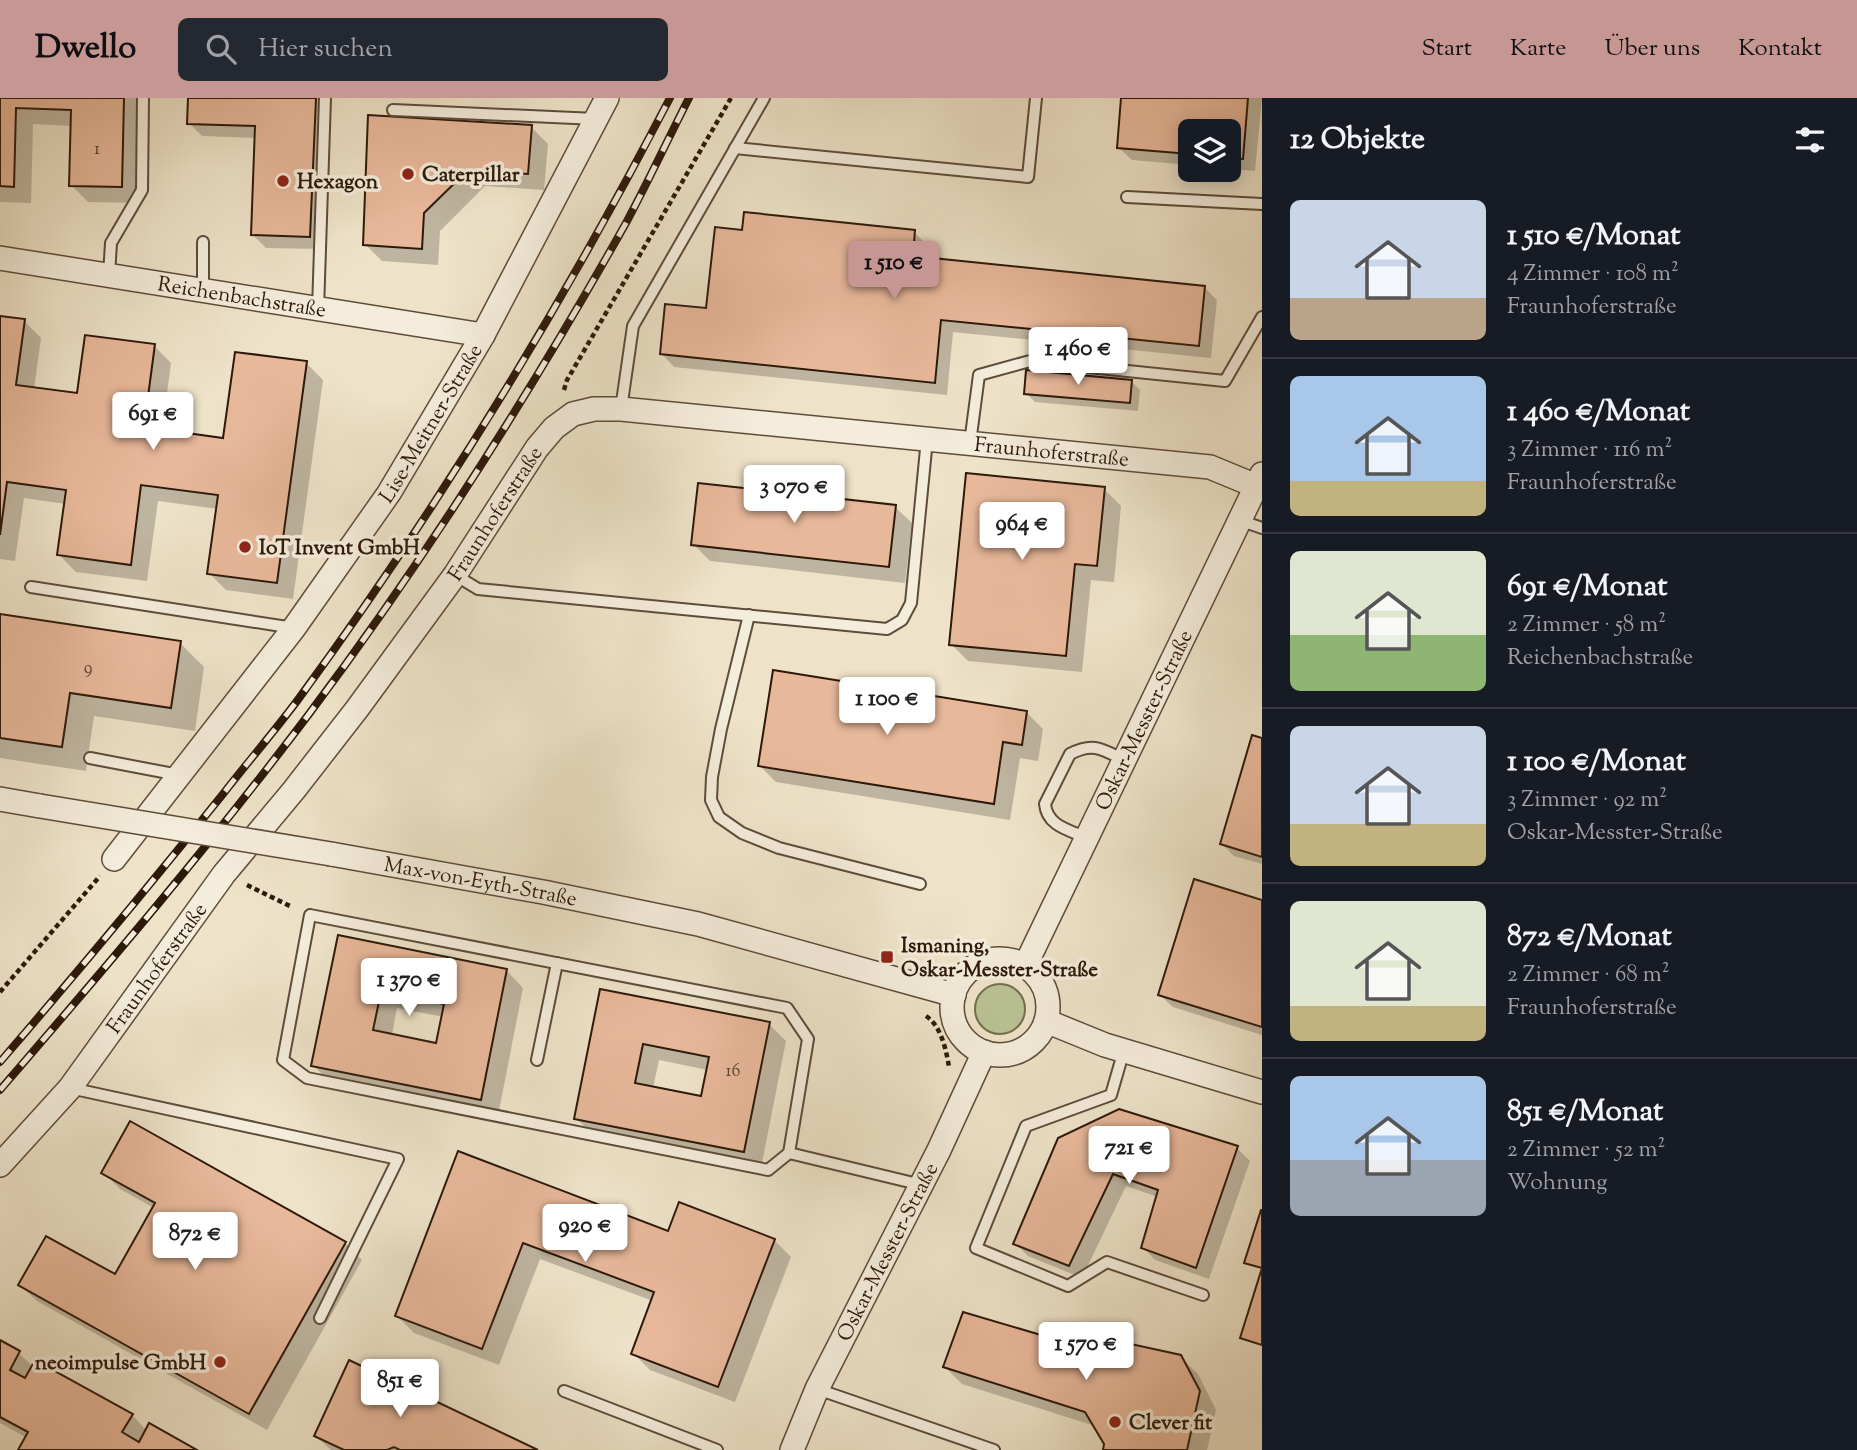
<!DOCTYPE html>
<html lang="de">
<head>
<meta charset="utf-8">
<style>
  :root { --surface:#171b24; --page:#242831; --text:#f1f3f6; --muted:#9ea1a6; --line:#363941; --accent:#c59692 }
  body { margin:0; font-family:"Sorts Mill Goudy",serif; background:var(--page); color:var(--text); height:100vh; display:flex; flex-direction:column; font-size:26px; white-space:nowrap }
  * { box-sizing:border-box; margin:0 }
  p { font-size:23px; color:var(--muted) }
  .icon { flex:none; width:38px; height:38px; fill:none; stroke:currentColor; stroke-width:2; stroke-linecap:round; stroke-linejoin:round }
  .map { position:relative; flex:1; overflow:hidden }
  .side { display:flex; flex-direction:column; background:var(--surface); width:595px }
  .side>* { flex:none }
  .controls { position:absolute; left:1178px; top:21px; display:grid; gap:14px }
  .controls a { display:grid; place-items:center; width:63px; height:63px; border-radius:10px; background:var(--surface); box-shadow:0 4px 18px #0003; font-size:35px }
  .price { position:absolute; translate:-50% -60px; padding:0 16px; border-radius:7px; background:#fff; color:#222; font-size:23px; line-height:46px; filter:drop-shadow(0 2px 4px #0008) }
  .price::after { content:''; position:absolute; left:50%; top:42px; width:21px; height:16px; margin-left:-10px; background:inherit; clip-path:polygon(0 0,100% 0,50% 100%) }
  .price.active { background:var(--accent); color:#111 }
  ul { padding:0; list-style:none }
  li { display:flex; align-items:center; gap:21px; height:175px; padding:0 28px }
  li+li { border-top:2px solid var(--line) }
  li span { display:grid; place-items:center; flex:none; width:196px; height:140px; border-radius:10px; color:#555 }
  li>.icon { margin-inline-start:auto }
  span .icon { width:84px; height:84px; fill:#fffc; stroke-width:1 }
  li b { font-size:30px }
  h2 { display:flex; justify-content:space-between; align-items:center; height:84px; padding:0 28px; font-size:30px }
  header { display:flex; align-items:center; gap:42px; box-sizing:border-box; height:98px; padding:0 35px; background:var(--accent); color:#111 }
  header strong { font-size:33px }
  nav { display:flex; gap:38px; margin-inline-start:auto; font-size:24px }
  .search { width:490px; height:63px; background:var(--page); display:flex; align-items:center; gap:18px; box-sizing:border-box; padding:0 24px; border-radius:10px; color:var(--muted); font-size:26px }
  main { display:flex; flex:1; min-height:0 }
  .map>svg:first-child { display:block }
  .green { fill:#bac395; stroke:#746e50; stroke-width:2 }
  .shadow { fill:#0003; fill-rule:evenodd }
  .building { fill:#e8b89a; stroke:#2d190a; stroke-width:2; fill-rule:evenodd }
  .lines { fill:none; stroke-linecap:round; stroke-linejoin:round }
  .service-casing { stroke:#5d4c3a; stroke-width:14 }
  .minor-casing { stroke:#5d4c3a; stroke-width:26 }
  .path { stroke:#2d190a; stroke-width:4.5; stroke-dasharray:5 3.5; stroke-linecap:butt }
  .service { stroke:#f4eddc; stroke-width:10 }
  .minor { stroke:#f4eddc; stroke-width:23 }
  .rail-casing { stroke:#2d190a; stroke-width:8 }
  .rail { stroke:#f4eddc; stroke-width:5; stroke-dasharray:16; stroke-linecap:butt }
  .minor-bridge-casing { stroke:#5d4c3a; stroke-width:26; stroke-linecap:butt }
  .minor-bridge { stroke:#f4eddc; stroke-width:23 }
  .poi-dot { fill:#8f2418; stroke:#f4eddc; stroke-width:2.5 }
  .labels { text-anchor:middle; stroke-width:7; stroke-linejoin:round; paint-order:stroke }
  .number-label { font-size:18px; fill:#5c412e }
  .poi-label { font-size:21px; font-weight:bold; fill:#2d190a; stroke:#f4eddc; text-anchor:start }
  .street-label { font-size:21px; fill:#2d190a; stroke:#f4eddc }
</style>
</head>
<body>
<header>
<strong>Dwello</strong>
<div class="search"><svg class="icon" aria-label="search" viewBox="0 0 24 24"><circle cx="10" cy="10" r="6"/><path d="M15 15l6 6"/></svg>Hier suchen</div>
<nav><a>Start</a><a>Karte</a><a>Über uns</a><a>Kontakt</a></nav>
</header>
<main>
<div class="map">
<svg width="1262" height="1352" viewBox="0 0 1262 1352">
  <rect width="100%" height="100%" fill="#eee3c9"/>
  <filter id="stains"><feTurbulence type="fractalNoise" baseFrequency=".00286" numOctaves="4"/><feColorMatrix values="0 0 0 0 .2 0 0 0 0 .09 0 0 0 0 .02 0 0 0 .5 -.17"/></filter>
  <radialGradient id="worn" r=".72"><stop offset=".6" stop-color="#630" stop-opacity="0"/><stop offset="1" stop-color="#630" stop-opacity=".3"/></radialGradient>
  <circle class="green" cx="1000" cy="911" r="25"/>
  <g class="shadow">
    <path d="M0 0H141L138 105 88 104 71 87 73 28 33 26 31 105 0 104Z"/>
    <path d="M190 0H328L322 151 266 150 253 137 257 40 202 38 189 25Z"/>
    <path d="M1122 0H1262L1255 73 1228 71V33H1190V67L1132 62 1119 50Z"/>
    <path d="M370 19 531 29 548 46 544 92 485 88 440 133 438 167 382 163 365 146Z"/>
    <path d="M744 134H914L927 147 926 161 1204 189 1217 202 1211 260 953 234 947 297 674 269 662 256 708 212Z"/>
    <path d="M0 219 24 223 41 240 34 291 79 297 154 248 171 265 162 333 225 342 306 265 323 282 293 501 226 492 209 475 218 411 158 403 147 483 76 474 59 457 66 406 24 400 15 463 0 461Z"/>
    <path d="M1131 283 1140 292 1138 313 1035 304 1026 295Z"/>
    <path d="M1104 391 1121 408 1114 484 1091 482 1082 574 968 563 951 546Z"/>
    <path d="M895 409 912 425 905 485 710 463 693 446Z"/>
    <path d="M0 518 180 545 204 569 195 633 94 618 86 673 0 660Z"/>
    <path d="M1026 614 1043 631 1038 663 1020 660 1010 722 776 684 760 668Z"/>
    <path d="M1262 642V766L1234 758 1221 745Z"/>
    <path d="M1262 804V937L1173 909 1160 897Z"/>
    <path d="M339 839 507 873 523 890 498 1018 330 984 313 967ZM397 910 444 919 438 947 392 937Z"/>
    <path d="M602 893 769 926 786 943 761 1070 593 1037 576 1020ZM659 962 708 972 702 1000 653 990Z"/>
    <path d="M1059 1042 1237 1050 1250 1063 1209 1181 1155 1162 1143 1149 1158 1099 1126 1088 1082 1180 1028 1158 1015 1145Z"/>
    <path d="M459 1056 669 1136 774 1142 791 1159 735 1304 650 1272 633 1255 653 1203 540 1161 499 1267 414 1235 397 1218Z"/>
    <path d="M103 1074 345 1145 362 1162 267 1332 37 1203 20 1187 115 1179 154 1110 120 1091Z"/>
    <path d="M1262 1175V1248L1246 1243 1242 1240Z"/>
    <path d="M0 1244 19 1255 33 1269 132 1317 147 1333 194 1352H20L27 1340 0 1325Z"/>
    <path d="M1180 1259 1198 1276 1216 1312 1207 1352H1105L1106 1346 1095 1328 962 1286 945 1269Z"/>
    <path d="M316 1338 534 1352H331Z"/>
  </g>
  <g class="building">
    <path d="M0 0H124L122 89 69 88 71 12 16 10 14 89 0 88Z"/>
    <path d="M188 0H316L310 139 251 137 255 28 187 26Z"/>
    <path d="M1121 0H1248L1243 61 1228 60V33H1190V56L1117 50Z"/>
    <path d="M368 17 532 27 528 76 468 72 424 115 422 151 363 147Z"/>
    <path d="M744 114 915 132 913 158 1205 188 1199 248 941 222 935 285 660 256 665 206 706 210 715 129 742 132Z"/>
    <path d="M0 218 25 221 16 287 77 295 85 237 155 246 144 329 223 340 235 254 307 263 277 485 207 476 218 397 141 387 131 467 57 457 66 392 7 384 0 437Z"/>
    <path d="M1026 272 1132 282 1130 305 1024 296Z"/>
    <path d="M966 375 1105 389 1097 468 1075 466 1066 558 949 547Z"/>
    <path d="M698 385 896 407 889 469 691 447Z"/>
    <path d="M0 516 181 543 171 610 70 595 62 649 0 640Z"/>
    <path d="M773 572 1027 613 1022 647 1003 644 994 706 758 668Z"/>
    <path d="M1252 637 1262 640V759L1220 746Z"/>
    <path d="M1194 781 1262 802V929L1158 897Z"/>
    <path d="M338 837 507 871 481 1002 311 968ZM381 894 444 906 436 945 373 932Z"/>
    <path d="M600 891 770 924 744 1054 574 1021ZM643 946 709 959 701 998 635 985Z"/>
    <path d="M1119 1011 1238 1048 1196 1170 1141 1150 1158 1092 1113 1076 1069 1168 1013 1146 1058 1040Z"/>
    <path d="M130 1023 346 1144 249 1316 18 1187 46 1138 115 1176 155 1105 101 1075Z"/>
    <path d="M458 1053 668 1133 679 1104 775 1141 718 1289 631 1256 654 1194 523 1145 482 1251 395 1218Z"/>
    <path d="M1261 1112H1262V1247L1240 1240 1262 1170 1244 1165Z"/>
    <path d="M963 1214 1112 1258 1131 1246 1181 1257 1200 1293 1187 1352H1103L1104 1346 1085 1314 943 1269Z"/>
    <path d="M0 1242 20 1253 10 1272 25 1280 35 1262 133 1316 122 1334 139 1344 149 1325 197 1352H18L28 1334 0 1319Z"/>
    <path d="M349 1262 538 1352H400L394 1349 387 1352H344L314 1338Z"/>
  </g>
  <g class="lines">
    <defs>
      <g id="service">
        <path d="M393 12 596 21"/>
        <path d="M735 50 1028 79 1036 0"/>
        <path d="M1127 99 1262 106"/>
        <path d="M109 177 111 145 142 92 143 0"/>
        <path d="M203 193V144"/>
        <path d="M318 211 325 0"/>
        <path d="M621 311 633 228 764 0"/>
        <path d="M970 345 979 277 1030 263 1225 283 1262 219"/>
        <path d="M1239 422 1262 430"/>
        <path d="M455 477 478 491 887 531 902 522 911 505 927 341"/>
        <path d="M31 489 294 530"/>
        <path d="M749 517 721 631 712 679 711 702 719 719 742 735 779 750 920 786"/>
        <path d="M90 660 179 677"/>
        <path d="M1087 740C1069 732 1047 728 1045 706L1070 656C1093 644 1102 651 1124 662"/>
        <path d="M310 817 787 910 808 941 789 1055 768 1072 307 980 283 962Z"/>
        <path d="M1124 952 1111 997 1026 1028 976 1150 1068 1188 1107 1164 1203 1197"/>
        <path d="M537 962 557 865"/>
        <path d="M70 990 398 1061 320 1220"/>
        <path d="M789 1055 922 1087"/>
        <path d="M817 1291 994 1352"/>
        <path d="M564 1293 717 1352"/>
      </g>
      <g id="minor">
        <path id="s1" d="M0 160 483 237"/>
        <path d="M0 701 40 708"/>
        <path id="s2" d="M331 756 543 794 698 826 954 897"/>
        <path id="s3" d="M114 761 294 530 389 395 483 237 607 0"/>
        <circle cx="1000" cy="909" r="48"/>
        <path id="s4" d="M1025 868 1262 376"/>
        <path d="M1046 923 1105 947 1262 994"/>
        <path id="s5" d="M0 1067 70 990 224 776 294 692 357 611 455 477 537 350 554 330 573 316 594 311H621L1210 369 1256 388"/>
        <path id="s6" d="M792 1352 817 1291 939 1052 984 954"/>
      </g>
    </defs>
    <use href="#service" class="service-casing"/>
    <use href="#minor" class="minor-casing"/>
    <g class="path">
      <path d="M564 292 567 282 731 0"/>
      <path d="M247 787 292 809"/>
      <path d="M0 894 100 778"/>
      <path d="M926 918C941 928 946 951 949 969"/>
    </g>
    <use href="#service" class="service"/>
    <use href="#minor" class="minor"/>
    <defs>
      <g id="rail">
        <path d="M0 964C76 876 150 787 223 696 247 665 273 635 297 603 437 412 561 210 670 0"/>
        <path d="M0 992C106 869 211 746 309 616 426 460 531 294 626 125 648 84 668 41 689 0"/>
      </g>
    </defs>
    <use href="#rail" class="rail-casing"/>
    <use href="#rail" class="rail"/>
    <defs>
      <path id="minor-bridge" d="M40 708 331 756"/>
    </defs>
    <use href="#minor-bridge" class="minor-bridge-casing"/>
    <use href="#minor-bridge" class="minor-bridge"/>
  </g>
  <g class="poi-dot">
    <circle cx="408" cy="76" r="7"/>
    <circle cx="283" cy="83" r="7"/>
    <circle cx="245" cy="449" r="7"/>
    <rect x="880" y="852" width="14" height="14" rx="3.5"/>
    <circle cx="220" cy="1264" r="7"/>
    <circle cx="1115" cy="1324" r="7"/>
  </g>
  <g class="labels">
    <g class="number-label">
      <text x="97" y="56">1</text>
      <text x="88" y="575">9</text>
      <text x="733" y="978">16</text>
    </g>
    <g class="poi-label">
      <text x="422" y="83">Caterpillar</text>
      <text x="297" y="90">Hexagon</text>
      <text x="259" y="456">IoT Invent GmbH</text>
      <text x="901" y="854">Ismaning,<tspan x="901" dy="24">Oskar-Messter-Straße</tspan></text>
      <text x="206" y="1271" text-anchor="end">neoimpulse GmbH</text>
      <text x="1129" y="1331">Clever fit</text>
    </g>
    <g class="street-label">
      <text dy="7" stroke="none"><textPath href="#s1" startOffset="245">Reichenbachstraße</textPath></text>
      <text dy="7" stroke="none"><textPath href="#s3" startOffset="539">Lise-Meitner-Straße</textPath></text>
      <text dy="7" stroke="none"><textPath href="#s5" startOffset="1428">Fraunhoferstraße</textPath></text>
      <text dy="7" stroke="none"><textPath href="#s5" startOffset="819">Fraunhoferstraße</textPath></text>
      <text dy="7" stroke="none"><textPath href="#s4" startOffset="273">Oskar-Messter-Straße</textPath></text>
      <text dy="7" stroke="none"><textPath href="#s2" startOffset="152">Max-von-Eyth-Straße</textPath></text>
      <text dy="7" stroke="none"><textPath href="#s5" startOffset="252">Fraunhoferstraße</textPath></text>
      <text dy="7" stroke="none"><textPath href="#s6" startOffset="220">Oskar-Messter-Straße</textPath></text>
    </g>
  </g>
  <rect width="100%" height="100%" filter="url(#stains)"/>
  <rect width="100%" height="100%" fill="url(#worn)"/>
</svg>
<div class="controls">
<a><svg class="icon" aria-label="layers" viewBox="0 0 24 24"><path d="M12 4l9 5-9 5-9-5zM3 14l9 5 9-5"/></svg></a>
</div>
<b class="price active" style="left:894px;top:203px">1 510 €</b>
<b class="price" style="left:1078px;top:289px">1 460 €</b>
<b class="price" style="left:153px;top:354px">691 €</b>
<b class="price" style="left:794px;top:427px">3 070 €</b>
<b class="price" style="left:1022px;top:464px">964 €</b>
<b class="price" style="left:887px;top:639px">1 100 €</b>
<b class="price" style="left:409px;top:920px">1 370 €</b>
<b class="price" style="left:1129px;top:1088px">721 €</b>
<b class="price" style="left:585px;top:1166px">920 €</b>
<b class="price" style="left:195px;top:1174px">872 €</b>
<b class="price" style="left:1086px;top:1284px">1 570 €</b>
<b class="price" style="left:400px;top:1321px">851 €</b>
</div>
<section class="side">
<h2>12 Objekte<svg class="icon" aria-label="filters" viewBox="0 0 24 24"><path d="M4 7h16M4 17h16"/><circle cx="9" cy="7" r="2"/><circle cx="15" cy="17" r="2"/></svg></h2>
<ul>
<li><span style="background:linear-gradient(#c9d6e8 70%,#b9a48a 0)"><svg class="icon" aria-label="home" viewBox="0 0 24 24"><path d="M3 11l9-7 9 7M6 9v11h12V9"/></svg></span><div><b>1 510 €/Monat</b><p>4 Zimmer · 108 m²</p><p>Fraunhoferstraße</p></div></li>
<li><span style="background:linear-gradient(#a9c7e8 75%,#c2b280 0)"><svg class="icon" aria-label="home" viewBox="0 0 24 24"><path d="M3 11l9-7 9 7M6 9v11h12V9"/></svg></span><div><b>1 460 €/Monat</b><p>3 Zimmer · 116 m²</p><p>Fraunhoferstraße</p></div></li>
<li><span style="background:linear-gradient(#dfe7d0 60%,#8fb573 0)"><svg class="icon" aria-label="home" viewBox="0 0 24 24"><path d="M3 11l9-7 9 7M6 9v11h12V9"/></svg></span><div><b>691 €/Monat</b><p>2 Zimmer · 58 m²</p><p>Reichenbachstraße</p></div></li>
<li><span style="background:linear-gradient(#c9d6e8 70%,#c2b280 0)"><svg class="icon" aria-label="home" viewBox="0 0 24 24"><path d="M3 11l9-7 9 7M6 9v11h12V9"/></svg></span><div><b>1 100 €/Monat</b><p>3 Zimmer · 92 m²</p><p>Oskar-Messter-Straße</p></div></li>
<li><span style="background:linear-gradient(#dfe7d0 75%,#c2b280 0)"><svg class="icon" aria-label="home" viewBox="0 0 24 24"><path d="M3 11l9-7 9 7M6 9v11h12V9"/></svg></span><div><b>872 €/Monat</b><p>2 Zimmer · 68 m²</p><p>Fraunhoferstraße</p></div></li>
<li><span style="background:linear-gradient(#a9c7e8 60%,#9aa5b1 0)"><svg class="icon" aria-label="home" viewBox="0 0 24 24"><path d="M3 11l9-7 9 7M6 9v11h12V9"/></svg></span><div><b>851 €/Monat</b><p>2 Zimmer · 52 m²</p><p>Wohnung</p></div></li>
</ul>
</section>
</main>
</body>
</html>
